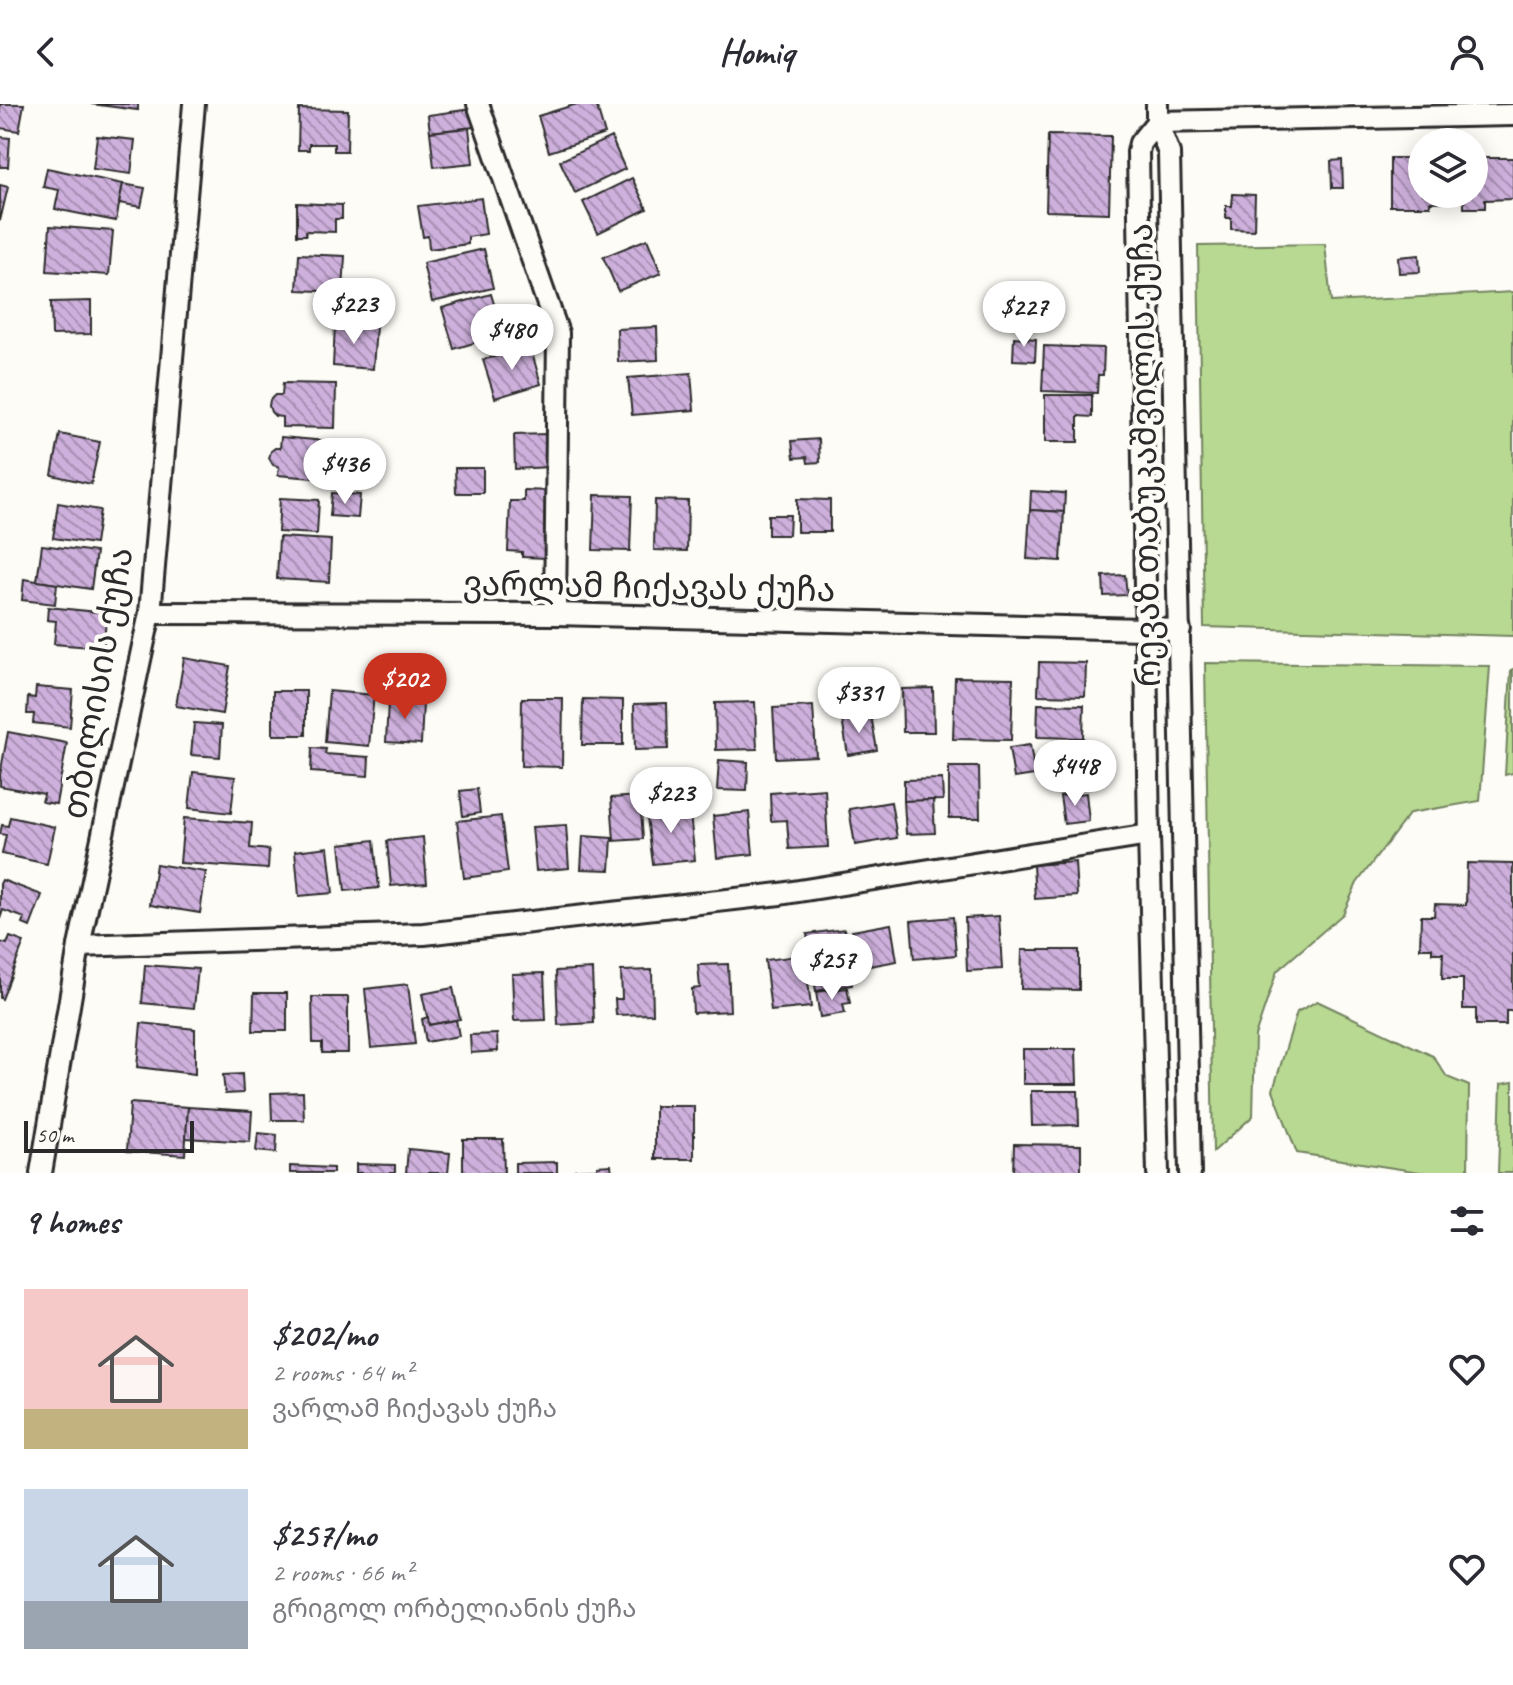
<!DOCTYPE html>
<html lang="en">
<head>
<meta charset="utf-8">
<style>
  :root { --surface:#fff; --page:#f7f7f7; --text:#2b2b33; --muted:#7c7c81; --accent:#c8321e }
  body { margin:0; font-family:Caveat,"Noto Sans Georgian",sans-serif; background:var(--page); color:var(--text); height:100vh; display:flex; flex-direction:column; font-size:30px; white-space:nowrap }
  * { box-sizing:border-box; margin:0 }
  p { font-size:26px; color:var(--muted) }
  .icon { flex:none; width:44px; height:44px; fill:none; stroke:currentColor; stroke-width:2; stroke-linecap:round; stroke-linejoin:round }
  .map { position:relative; height:1069px; overflow:hidden }
  .panel { display:flex; flex-direction:column; background:var(--surface); flex:1 }
  .panel>* { flex:none }
  .tools { position:absolute; left:1408px; top:24px; display:grid; gap:16px }
  .tools a { display:grid; place-items:center; width:80px; height:80px; border-radius:50%; background:var(--surface); box-shadow:0 4px 20px #0003; font-size:40px }
  .scale { position:absolute; left:24px; bottom:20px; width:170px; box-sizing:border-box; padding-left:8px; border:4px solid #2b2b2b; border-top:0; font-size:22px; line-height:28px; white-space:nowrap; color:#2b2b2b; -webkit-text-stroke:6px #fdfcf7; paint-order:stroke }
  .price { position:absolute; translate:-50% -68px; padding:0 18px; border-radius:28px; background:#fff; color:#222; font-size:26px; line-height:52px; filter:drop-shadow(0 2px 4px #0008) }
  .price::after { content:''; position:absolute; left:50%; top:48px; width:24px; height:18px; margin-left:-12px; background:inherit; clip-path:polygon(0 0,100% 0,50% 100%) }
  .price.on { background:var(--accent); color:#fff }
  ul { padding:0; list-style:none }
  li { display:flex; align-items:center; gap:24px; height:200px; padding:0 24px }
  li span { display:grid; place-items:center; flex:none; width:224px; height:160px; border-radius:0px; color:#555 }
  li>.icon { margin-inline-start:auto }
  span .icon { width:96px; height:96px; fill:#fffc; stroke-width:1 }
  li b { font-size:34px }
  h2 { display:flex; justify-content:space-between; align-items:center; height:96px; padding:0 24px; font-size:34px }
  header { display:flex; justify-content:space-between; align-items:center; height:104px; padding:0 24px; background:var(--surface); font-size:36px; font-weight:700 }
  .map>svg:first-child { display:block }
  .grass { fill:#b8d992; stroke:#72825e; stroke-width:2 }
  .building { fill:url(#building-back-hatch); stroke:#2b2b2b; stroke-width:2 }
  .lines { fill:none; stroke-linecap:round; stroke-linejoin:round }
  .street-casing { stroke:#2b2b2b; stroke-width:26 }
  .street { stroke:#fdfcf7; stroke-width:20 }
  .labels { text-anchor:middle; stroke-width:8; stroke-linejoin:round; paint-order:stroke }
  .street-label { font-size:34px; fill:#2b2b2b; stroke:#fdfcf7 }
</style>
</head>
<body>
<header><svg class="icon" aria-label="back" viewBox="0 0 24 24"><path d="M15 5l-7 7 7 7"/></svg>Homiq<svg class="icon" aria-label="person" viewBox="0 0 24 24"><circle cx="12" cy="8" r="4"/><path d="M4 21q1-7 8-7t8 7"/></svg></header>
<div class="map">
<svg width="1513" height="1069" viewBox="0 0 1513 1069">
  <defs>
    <pattern id="building-back-hatch" width="6" height="6" patternUnits="userSpaceOnUse" patternTransform="scale(2)"><rect width="6" height="6" fill="#ceb0dc"/><path d="M-1 5l2 2M0 0l6 6M5-1l2 2" fill="none" stroke="#a78fb3"/></pattern>
  </defs>
  <rect width="100%" height="100%" fill="#fdfcf7"/>
  <filter id="ink" filterUnits="userSpaceOnUse"><feTurbulence type="fractalNoise" baseFrequency=".0125" numOctaves="2"/><feDisplacementMap in="SourceGraphic" scale="16" xChannelSelector="R" yChannelSelector="G"/><feConvolveMatrix kernelMatrix="1 2 1 2 8 2 1 2 1" color-interpolation-filters="sRGB"/></filter>
  <g filter="url(#ink)">
    <g class="grass">
      <path d="M1325 140 1331 198 1513 188V532L1204 523 1198 142Z"/>
      <path d="M1205 559 1490 562 1480 697 1410 709 1357 779 1343 810 1277 867 1255 932 1253 1012 1213 1048Z"/>
      <path d="M1513 565V669L1505 671 1511 566Z"/>
      <path d="M1317 897 1433 952 1447 973 1469 982 1468 1069H1426L1297 1049 1273 986 1297 908Z"/>
      <path d="M1513 978V1069H1498L1501 980Z"/>
    </g>
    <g class="building">
      <path d="M0 0H24L19 27 0 24Z"/>
      <path d="M91 0H138V6Z"/>
      <path d="M577 0H596L605 30 549 48 538 12Z"/>
      <path d="M299 5 348 6 347 47H334V40H309V46H298Z"/>
      <path d="M472 5 474 23 430 28 428 11Z"/>
      <path d="M469 24 473 59 434 63 430 28Z"/>
      <path d="M1048 31 1111 32 1109 109 1046 107Z"/>
      <path d="M97 32 135 36 131 70 93 65Z"/>
      <path d="M0 33 10 34 8 63H0Z"/>
      <path d="M611 33 625 65 575 89 560 57Z"/>
      <path d="M1390 54H1422V90H1474V54H1513V95L1485 96V104H1464V97L1430 98V102H1390Z"/>
      <path d="M1342 56 1343 84H1332L1331 57Z"/>
      <path d="M47 64 123 80 116 117 55 105 59 86 43 83Z"/>
      <path d="M632 74 647 105 598 129 583 98Z"/>
      <path d="M123 80 145 84 141 103 119 99Z"/>
      <path d="M0 81 8 83 0 117Z"/>
      <path d="M1233 90 1255 91 1254 126 1231 125V114H1226V102H1232Z"/>
      <path d="M481 94 486 130 468 133V140L429 145 428 132 423 133 418 102Z"/>
      <path d="M297 99 342 101V115H335V128L306 127V131H297Z"/>
      <path d="M50 122 113 127 109 171 47 167Z"/>
      <path d="M647 135 661 169 618 187 603 153Z"/>
      <path d="M484 145 493 184 432 198 423 159Z"/>
      <path d="M299 150 345 152 343 188 297 186Z"/>
      <path d="M1419 151 1420 168 1399 169 1398 153Z"/>
      <path d="M491 190 503 230 454 245 442 204Z"/>
      <path d="M91 197V230L52 231 51 198Z"/>
      <path d="M335 220 376 222 373 265 333 262Z"/>
      <path d="M657 223 658 256 618 258 617 225Z"/>
      <path d="M1014 233 1036 235 1035 257 1013 256Z"/>
      <path d="M530 242 541 280 495 294 483 256Z"/>
      <path d="M1044 242 1104 244 1103 271H1098L1097 289 1042 287Z"/>
      <path d="M691 269 694 306 632 311 628 274Z"/>
      <path d="M283 279 336 280 335 324 282 323V313L275 312 271 308 269 302 270 296 275 291H282Z"/>
      <path d="M1045 291H1092V313L1078 312V338H1045Z"/>
      <path d="M60 330 100 338 91 380 52 371Z"/>
      <path d="M547 330 549 363 515 365 514 331Z"/>
      <path d="M281 333 326 337 324 375 278 371 279 363 273 361 269 354 271 347 275 344H280Z"/>
      <path d="M819 335 820 358 808 359 807 353 794 354 792 337Z"/>
      <path d="M455 364H483V389H456Z"/>
      <path d="M524 386 550 387 547 454 522 453V448L508 447 510 397H524Z"/>
      <path d="M1031 387 1065 389 1064 408 1030 406Z"/>
      <path d="M332 389 360 391 358 414 330 412Z"/>
      <path d="M595 391 632 392 630 447 593 446Z"/>
      <path d="M280 394 319 396 317 430 278 428Z"/>
      <path d="M797 395 830 396V428H797Z"/>
      <path d="M655 396 688 397 687 447 654 446Z"/>
      <path d="M58 399 100 406 95 440 53 434Z"/>
      <path d="M1030 406 1064 408 1061 457 1027 455Z"/>
      <path d="M768 411H790L789 431H768Z"/>
      <path d="M279 433 331 436 329 478 277 475Z"/>
      <path d="M42 441 96 448 91 485 37 477Z"/>
      <path d="M1125 471 1127 491 1104 492 1103 472Z"/>
      <path d="M24 475 57 480 55 500 22 496Z"/>
      <path d="M48 503 107 509 103 544 54 540 56 517 47 516Z"/>
      <path d="M184 554 230 562 222 610 176 602Z"/>
      <path d="M1039 558 1086 559 1085 592 1038 591Z"/>
      <path d="M955 573 1013 574 1011 636 953 635Z"/>
      <path d="M36 583 73 586 70 623 33 619 34 610H27L28 593 35 594Z"/>
      <path d="M933 584 934 628H903L902 585Z"/>
      <rect x="273" y="587" width="33" height="44"/>
      <path d="M329 587 374 591 369 642 325 638Z"/>
      <path d="M394 593 416 594V599H423L421 640 386 638 388 598H393Z"/>
      <path d="M522 594H563L562 663 521 662Z"/>
      <path d="M583 595 623 596V641H582Z"/>
      <path d="M755 598 757 645 716 646 715 599Z"/>
      <path d="M667 599 668 645 635 646 634 600Z"/>
      <path d="M1038 600 1084 601 1083 634 1037 633Z"/>
      <path d="M813 602 816 652 776 654 773 604Z"/>
      <path d="M871 611 877 646 848 651 842 615Z"/>
      <path d="M194 619 222 621 220 653 191 651Z"/>
      <path d="M8 628 67 639 56 700 42 698 44 690 0 682V671Z"/>
      <path d="M1030 641 1035 671 1014 674 1009 644Z"/>
      <path d="M312 644 326 645 325 650 369 653 368 672 311 668Z"/>
      <path d="M1042 648 1087 650 1085 683 1040 680Z"/>
      <path d="M719 656 748 658 747 687 717 686Z"/>
      <path d="M949 663H979L980 714H949Z"/>
      <path d="M193 668 235 673 231 709 189 704Z"/>
      <path d="M942 675 943 696 904 697V676Z"/>
      <path d="M477 685 480 709 463 712 460 687Z"/>
      <path d="M825 685 828 743 789 745 787 716 771 717 770 689Z"/>
      <path d="M1086 689 1089 717 1064 720 1060 692Z"/>
      <path d="M640 692 643 735 614 737 611 694Z"/>
      <path d="M933 696 935 729 906 730 904 697Z"/>
      <path d="M891 698 897 734 855 741 849 705Z"/>
      <path d="M689 701 695 756 653 760 646 706Z"/>
      <path d="M749 708 753 750 717 754 713 712Z"/>
      <path d="M501 712 508 768 464 774 457 717Z"/>
      <path d="M10 713 55 723 47 760 2 750 6 731 0 730 2 721 8 722Z"/>
      <path d="M184 714 252 719 250 744 269 746 268 765 180 759Z"/>
      <path d="M566 721 569 764 536 767 532 723Z"/>
      <path d="M583 732 612 734 610 766 581 765Z"/>
      <path d="M423 733 427 779 391 782 387 737Z"/>
      <path d="M374 736 379 784 345 787 340 740Z"/>
      <path d="M328 743 333 789 299 792 295 747Z"/>
      <path d="M1075 758 1077 792 1035 795 1033 761Z"/>
      <path d="M1467 759 1513 760V907H1506V921H1476V905H1463V875H1442L1443 849H1432V844H1420L1421 812H1434L1435 800 1466 801Z"/>
      <path d="M156 760 206 768 200 809 150 801Z"/>
      <path d="M2 776 42 791 30 823 23 820 25 814 3 806 0 815V780Z"/>
      <path d="M999 812 1002 865 967 867 965 814Z"/>
      <path d="M953 813 956 851 914 855 911 817Z"/>
      <path d="M891 820 897 857 859 864 852 827Z"/>
      <path d="M844 825 852 881 816 887 807 830Z"/>
      <path d="M10 833 24 838 2 895 0 894V838L7 840Z"/>
      <path d="M1022 846H1079V886L1021 885Z"/>
      <path d="M805 851 811 903 771 907 765 856Z"/>
      <path d="M728 860 730 907 693 909 692 885 700 884 698 861Z"/>
      <path d="M145 861 198 865 194 904 142 899Z"/>
      <path d="M592 865 594 919 558 921 556 867Z"/>
      <path d="M652 866 653 910 616 911 615 895H622L621 867Z"/>
      <path d="M544 869 546 916 514 917 512 870Z"/>
      <path d="M408 880 415 940 371 944 365 885Z"/>
      <path d="M453 884 460 915 429 921 422 890Z"/>
      <path d="M847 884 850 899 843 900 845 909 820 913 816 888Z"/>
      <path d="M254 889H287V927H253Z"/>
      <path d="M312 893H348V949H322V939H313Z"/>
      <path d="M428 913 429 921 456 916 459 932 426 938 422 915Z"/>
      <path d="M141 919 195 925V970L137 963Z"/>
      <path d="M497 930 498 947 471 949 470 931Z"/>
      <path d="M1023 945H1076L1077 980H1023Z"/>
      <path d="M242 970 243 989 225 990 223 971Z"/>
      <path d="M1031 987H1078L1079 1021 1032 1022Z"/>
      <path d="M303 988 304 1016H272L271 989Z"/>
      <path d="M130 999 188 1003 185 1051 127 1047Z"/>
      <rect x="655" y="1002" width="39" height="53"/>
      <path d="M188 1003 252 1007 250 1038 186 1034Z"/>
      <path d="M258 1029 277 1031 276 1049 256 1047Z"/>
      <path d="M463 1035H503L504 1069H463Z"/>
      <path d="M1014 1040 1081 1041V1069H1013Z"/>
      <path d="M408 1045 450 1049 448 1069H406Z"/>
      <path d="M557 1058V1069H515V1059Z"/>
      <path d="M356 1060 395 1061V1069H356Z"/>
      <path d="M611 1061 612 1069H575V1066L597 1065V1062Z"/>
      <path d="M290 1062 333 1064V1069H290Z"/>
    </g>
    <g class="lines">
      <defs>
        <g id="street">
          <path d="M478 0 558 229 555 510"/>
          <path d="M1157 0V18L1169 49 1190 1069"/>
          <path d="M1157 18 1140 39 1138 48 1149 731 1158 1069"/>
          <path d="M1157 18 1513 11"/>
          <path d="M150 509 555 510 1180 526"/>
          <path d="M79 842 424 830 780 790 1149 731"/>
          <path d="M41 1069 79 842 150 509 194 0"/>
        </g>
      </defs>
      <use href="#street" class="street-casing"/>
      <use href="#street" class="street"/>
    </g>
  </g>
  <g class="labels">
    <g class="street-label">
      <text transform="translate(1144 351) rotate(-91)" y="12">რევაზ თაბუკაშვილის ქუჩა</text>
      <text transform="translate(649 482) rotate(1)" y="12">ვარლამ ჩიქავას ქუჩა</text>
      <text transform="translate(97 579) rotate(-80)" y="12">თბილისის ქუჩა</text>
    </g>
  </g>
</svg>
<div class="tools">
<a><svg class="icon" aria-label="layers" viewBox="0 0 24 24"><path d="M12 4l9 5-9 5-9-5zM3 14l9 5 9-5"/></svg></a>
</div>
<div class="scale">50 m</div>
<b class="price" style="left:354px;top:242px">$223</b>
<b class="price" style="left:1024px;top:245px">$227</b>
<b class="price" style="left:512px;top:268px">$480</b>
<b class="price" style="left:345px;top:402px">$436</b>
<b class="price on" style="left:405px;top:617px">$202</b>
<b class="price" style="left:859px;top:631px">$331</b>
<b class="price" style="left:1075px;top:704px">$448</b>
<b class="price" style="left:671px;top:731px">$223</b>
<b class="price" style="left:832px;top:898px">$257</b>
</div>
<section class="panel">
<h2>9 homes<svg class="icon" aria-label="filters" viewBox="0 0 24 24"><path d="M4 7h16M4 17h16"/><circle cx="9" cy="7" r="2"/><circle cx="15" cy="17" r="2"/></svg></h2>
<ul>
<li><span style="background:linear-gradient(#f6c9c9 75%,#c2b280 0)"><svg class="icon" aria-label="home" viewBox="0 0 24 24"><path d="M3 11l9-7 9 7M6 9v11h12V9"/></svg></span><div><b>$202/mo</b><p>2 rooms · 64 m²</p><p>ვარლამ ჩიქავას ქუჩა</p></div><svg class="icon" aria-label="heart" viewBox="0 0 24 24"><path d="M12 20l-8-8c-3-5 5-10 8-4 3-6 11-1 8 4z"/></svg></li>
<li><span style="background:linear-gradient(#c9d6e8 70%,#9aa5b1 0)"><svg class="icon" aria-label="home" viewBox="0 0 24 24"><path d="M3 11l9-7 9 7M6 9v11h12V9"/></svg></span><div><b>$257/mo</b><p>2 rooms · 66 m²</p><p>გრიგოლ ორბელიანის ქუჩა</p></div><svg class="icon" aria-label="heart" viewBox="0 0 24 24"><path d="M12 20l-8-8c-3-5 5-10 8-4 3-6 11-1 8 4z"/></svg></li>
</ul>
</section>
</body>
</html>
